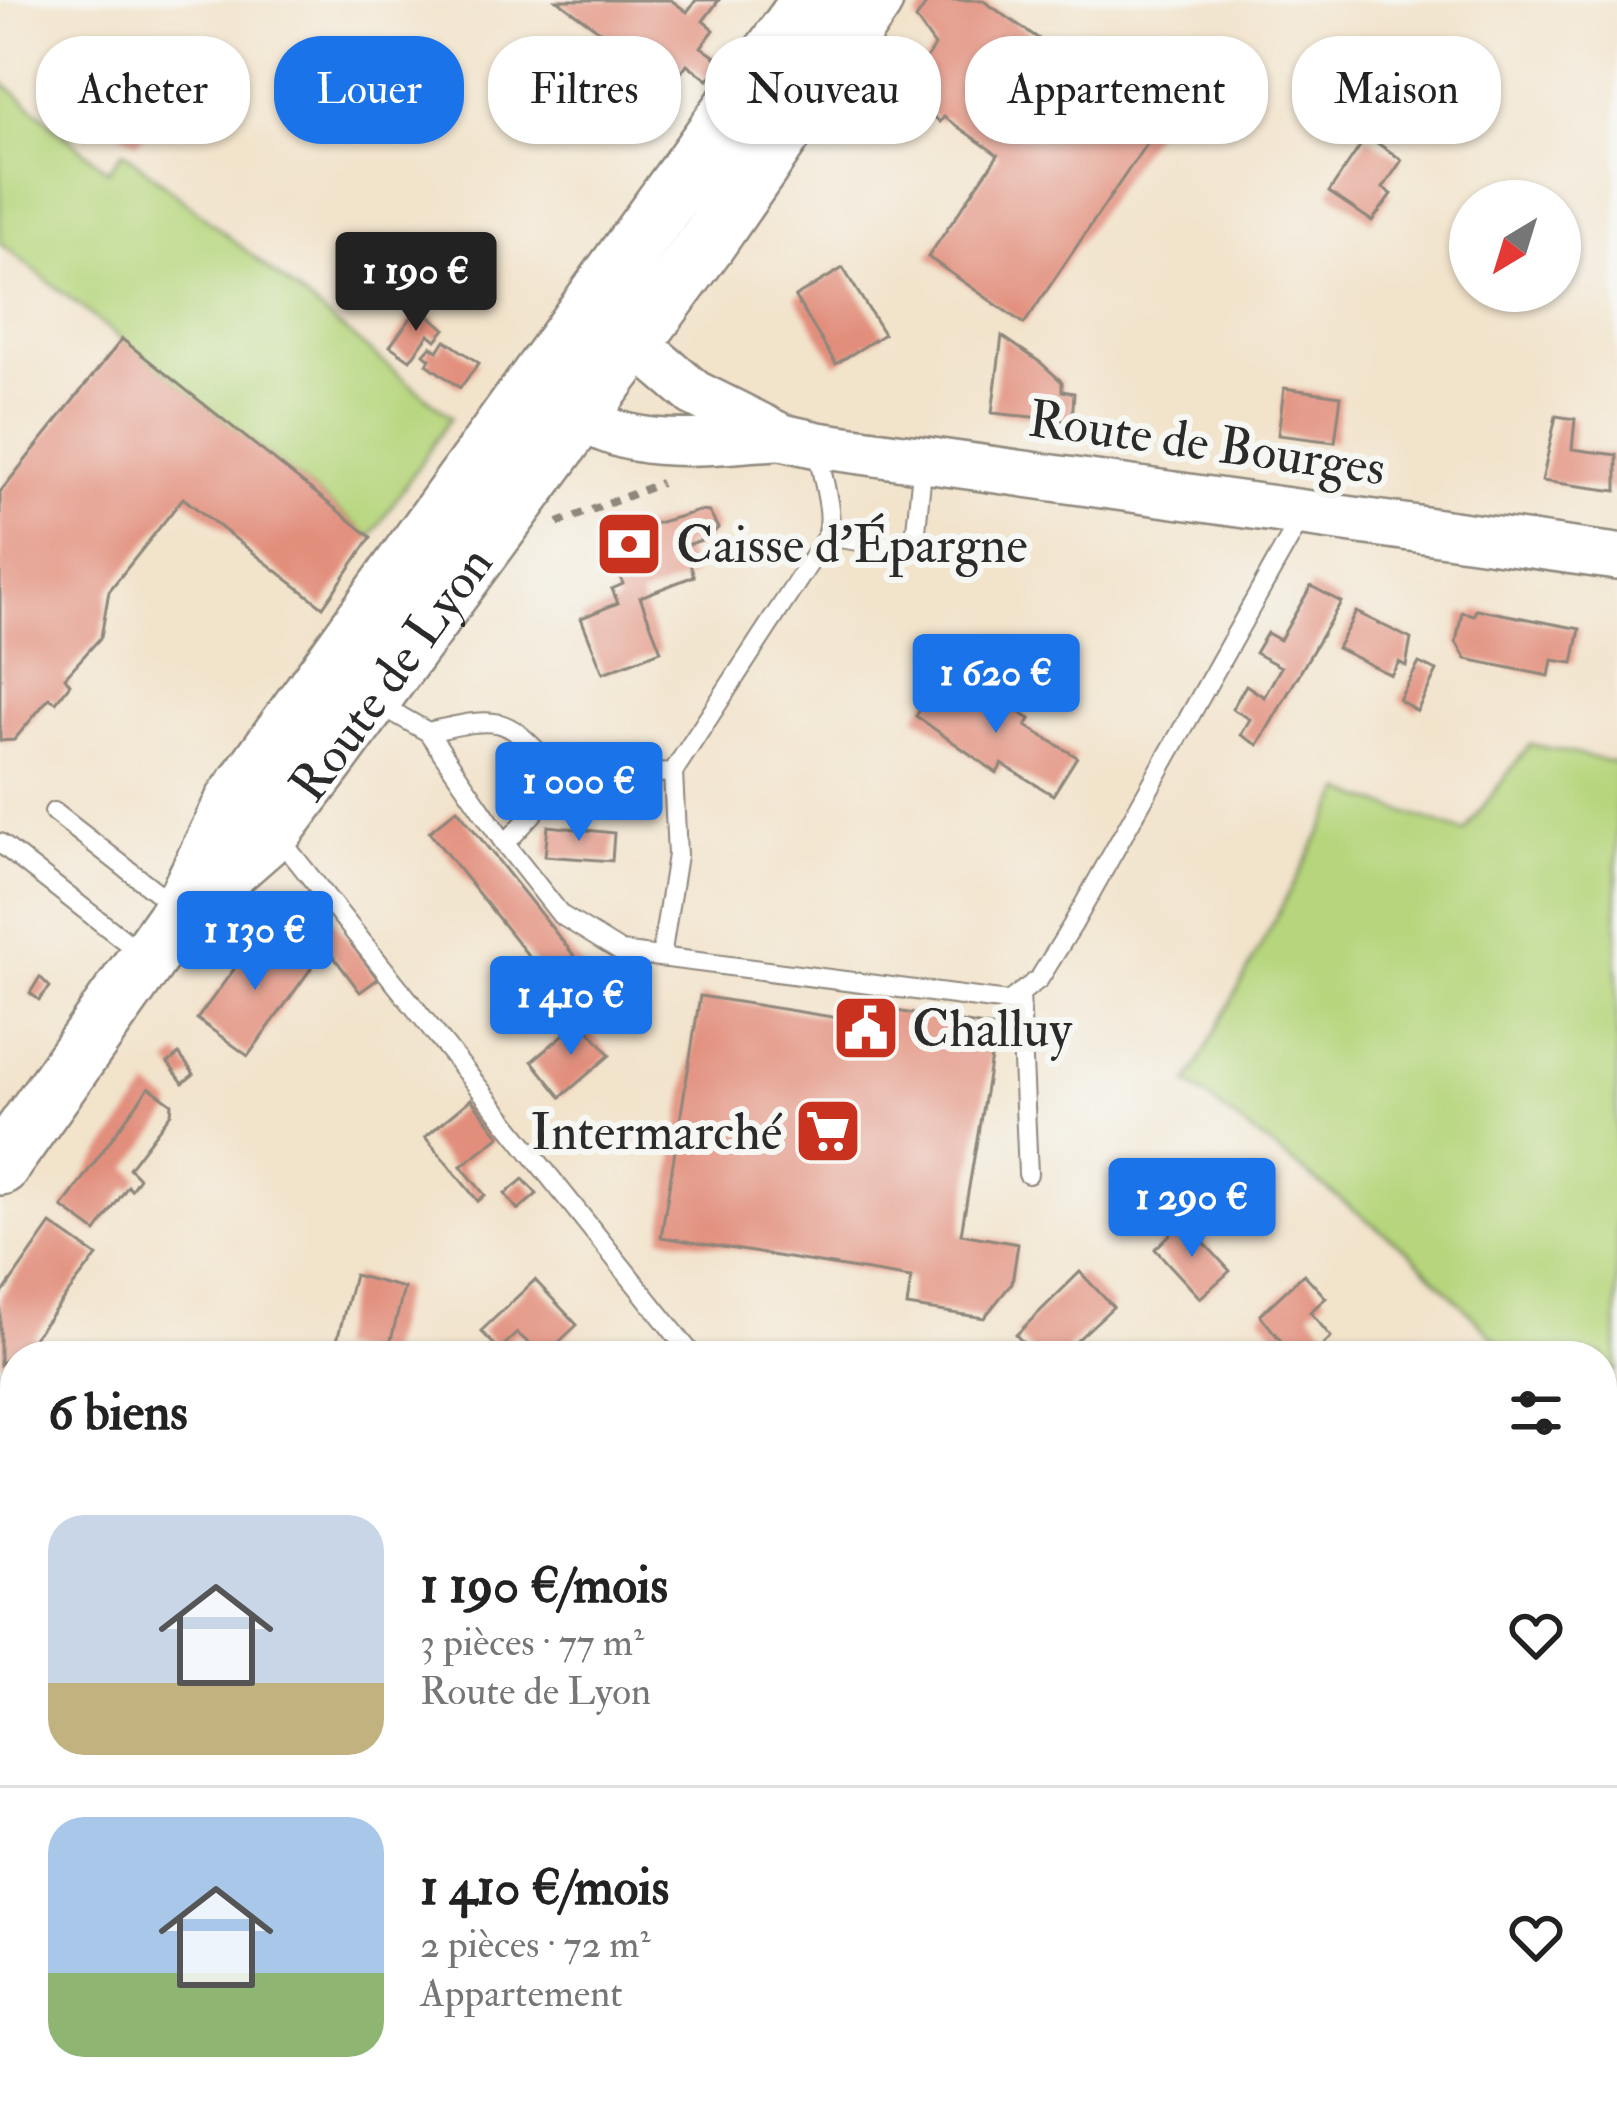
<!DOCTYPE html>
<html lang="fr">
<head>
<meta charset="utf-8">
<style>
  :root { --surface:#fff; --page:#f6f6f6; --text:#222; --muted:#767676; --line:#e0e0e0; --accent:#1a73e8 }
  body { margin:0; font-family:"IM FELL Double Pica",serif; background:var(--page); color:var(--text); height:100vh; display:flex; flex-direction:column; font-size:45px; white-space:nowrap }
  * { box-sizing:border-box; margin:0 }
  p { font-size:39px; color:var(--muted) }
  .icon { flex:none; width:66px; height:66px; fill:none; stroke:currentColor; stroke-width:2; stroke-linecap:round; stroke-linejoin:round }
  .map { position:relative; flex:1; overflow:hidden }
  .panel { position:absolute; left:0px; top:1341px; width:1617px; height:768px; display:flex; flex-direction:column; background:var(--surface); border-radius:48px 48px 0 0; box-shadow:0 3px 9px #0004 }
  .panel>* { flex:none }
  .hud { position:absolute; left:36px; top:36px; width:1545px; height:108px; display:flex; gap:24px }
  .needle { width:78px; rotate:218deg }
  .buttons { position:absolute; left:1449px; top:180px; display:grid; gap:24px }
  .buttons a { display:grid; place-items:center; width:132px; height:132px; border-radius:50%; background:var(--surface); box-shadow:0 3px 9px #0004; font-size:60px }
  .price { position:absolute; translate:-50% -102px; padding:0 27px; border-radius:12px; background:var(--accent); color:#fff; font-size:39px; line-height:78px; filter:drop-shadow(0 3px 6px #0008) }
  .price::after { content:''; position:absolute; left:50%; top:72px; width:36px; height:27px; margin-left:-18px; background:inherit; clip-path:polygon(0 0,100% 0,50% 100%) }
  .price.selected { background:#222; color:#fff }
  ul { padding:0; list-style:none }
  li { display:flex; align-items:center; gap:36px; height:300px; padding:0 48px }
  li+li { border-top:3px solid var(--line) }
  li span { display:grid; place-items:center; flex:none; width:336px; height:240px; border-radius:36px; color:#555 }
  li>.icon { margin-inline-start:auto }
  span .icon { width:144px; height:144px; fill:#fffc; stroke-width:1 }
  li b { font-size:51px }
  h2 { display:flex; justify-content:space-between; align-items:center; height:144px; padding:0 48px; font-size:51px }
  .pill { padding:0 42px; border-radius:48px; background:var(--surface); box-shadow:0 3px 9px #0004; font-size:42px; line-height:108px }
  .pill.selected { background:var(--accent); color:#fff }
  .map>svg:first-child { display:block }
  .green { fill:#b6d57c; stroke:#708054; stroke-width:3 }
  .building { fill:#e28e7c }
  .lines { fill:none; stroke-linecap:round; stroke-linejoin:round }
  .service-casing { stroke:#8e877b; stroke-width:22 }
  .minor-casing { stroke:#8e877b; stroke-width:40 }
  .tertiary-casing { stroke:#8e877b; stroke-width:50 }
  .primary-casing { stroke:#8e877b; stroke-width:62 }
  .path { stroke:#8e877b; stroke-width:8; stroke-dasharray:9 9; stroke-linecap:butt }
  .service { stroke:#fff; stroke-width:18 }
  .minor { stroke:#fff; stroke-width:36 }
  .tertiary { stroke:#fff; stroke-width:45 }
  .primary { stroke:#fff; stroke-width:57 }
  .labels { text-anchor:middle; stroke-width:12; stroke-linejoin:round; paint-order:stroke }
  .street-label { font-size:51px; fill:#2b2b2b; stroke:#f6f6f2 }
  .poi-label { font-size:51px; fill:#2b2b2b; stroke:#f6f6f2; text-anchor:start }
</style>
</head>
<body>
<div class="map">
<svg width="1617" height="2109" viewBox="0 0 1617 2109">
  <rect width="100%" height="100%" fill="#f6f6f2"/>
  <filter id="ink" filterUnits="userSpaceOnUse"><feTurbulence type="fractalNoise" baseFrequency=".00833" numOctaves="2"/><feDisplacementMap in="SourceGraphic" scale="24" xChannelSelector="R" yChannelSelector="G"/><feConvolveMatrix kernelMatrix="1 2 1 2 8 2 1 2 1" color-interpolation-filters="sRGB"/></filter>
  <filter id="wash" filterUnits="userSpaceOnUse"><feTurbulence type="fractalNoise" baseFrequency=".004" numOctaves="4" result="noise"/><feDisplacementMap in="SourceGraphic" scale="48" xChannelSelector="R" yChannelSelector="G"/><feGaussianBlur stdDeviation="2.7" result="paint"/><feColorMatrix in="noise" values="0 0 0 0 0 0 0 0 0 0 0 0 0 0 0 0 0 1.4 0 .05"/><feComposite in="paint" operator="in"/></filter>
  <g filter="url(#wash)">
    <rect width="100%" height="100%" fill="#f2e3cb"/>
    <g class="green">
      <path d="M0 80 108 171 123 151 451 417 371 537 0 243Z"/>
      <path d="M1530 744 1617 763V1370L1602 1373V1356H1512L1408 1251 1188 1083 1343 791 1464 832Z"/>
      <path d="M1617 2024V2109H1480L1504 2094H1602V2033Z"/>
    </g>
    <g id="blocks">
      <g class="building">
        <path d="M557 0H671L687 12 696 0H719L703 21 714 30 701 47 721 61 708 80 687 64 673 84Z"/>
        <path d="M929 0H982L1161 122 1024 324 928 257 998 155 944 117 940 122 904 90 935 46 916 19Z"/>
        <path d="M83 43 144 84 141 87 165 109 137 144 74 100 78 93 55 75Z"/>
        <path d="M1130 64 1179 96 1166 115 1117 82Z"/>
        <path d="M1367 136 1402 160 1383 188 1392 194 1372 221 1329 192Z"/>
        <path d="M843 268 884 334 836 364 795 297Z"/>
        <path d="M419 307 445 329 436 340 429 334 410 360 390 346Z"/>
        <path d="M1002 336 1041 363 1062 382V391L1074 393 1072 421 992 413Z"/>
        <path d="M122 339 371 537 323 607 183 498 109 591 101 637 65 677 70 684 56 702 49 698 14 740 0 741V492Z"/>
        <path d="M445 340 479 363 460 388 427 364 430 359 424 354 431 346 438 351Z"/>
        <path d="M1284 388 1341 396 1335 442 1278 435Z"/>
        <path d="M1556 416 1575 419 1572 449 1617 455V491L1542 481Z"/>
        <path d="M699 511 709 512 718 528 708 538 684 546 694 576 640 597 661 651 603 673 581 618 618 603 612 589 623 584 608 547 632 537 629 531Z"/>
        <path d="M1311 586 1341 602 1258 745 1241 735 1250 719 1232 709 1246 685 1264 697 1281 667 1255 653 1267 633 1280 640Z"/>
        <path d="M1476 609 1580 629 1573 663 1552 660 1549 676 1466 659 1456 642 1462 612 1474 615Z"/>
        <path d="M1356 612 1411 639 1406 666 1399 662 1391 675 1337 648Z"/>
        <path d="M1419 663 1437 671 1417 711 1399 700Z"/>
        <path d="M938 681 957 693 961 687 986 704 992 696 1030 719 1026 726 1077 757 1053 795 1002 764 997 773 916 716Z"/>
        <path d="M457 809 588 973 560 995 429 832Z"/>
        <path d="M548 826 614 833 612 861 545 856Z"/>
        <path d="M329 914 378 979 360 992 312 928Z"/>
        <path d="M264 929 312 967 248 1056 197 1019Z"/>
        <path d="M40 977 50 987 39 1000 30 993Z"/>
        <path d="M700 996 870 1023 873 1007 996 1028 961 1234 1018 1244 1012 1283 984 1318 907 1306 911 1278 661 1237Z"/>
        <path d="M581 1020 610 1055 561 1097 532 1061Z"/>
        <path d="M179 1054 194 1074 183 1083 168 1063Z"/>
        <path d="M149 1087 172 1104 171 1113 129 1168 139 1178 131 1190 128 1186 96 1232 62 1207Z"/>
        <path d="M471 1099 500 1136 461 1166 485 1195 478 1201 425 1137Z"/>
        <path d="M523 1179 537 1194 518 1210 505 1194Z"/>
        <path d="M1184 1221 1230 1271 1200 1298 1155 1249Z"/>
        <path d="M51 1224 97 1256 34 1337 41 1342 31 1356 14 1354 0 1364V1297Z"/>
        <path d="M1080 1272 1113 1307 1060 1356H1036L1016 1335Z"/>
        <path d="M1304 1274 1326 1298 1310 1312 1331 1337 1312 1356H1293L1260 1315Z"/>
        <path d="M354 1275 404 1288 387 1356 335 1348Z"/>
        <path d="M535 1280 577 1325 544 1356 517 1333 499 1350 481 1331Z"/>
        <path d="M1602 1532 1617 1549V1577L1602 1590Z"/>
        <path d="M0 1749 15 1764V1930L0 1915Z"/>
        <path d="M1617 1796V1849L1602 1835V1812Z"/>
        <path d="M368 2094H401L414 2109H349Z"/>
        <path d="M940 2094H988L996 2109H952Z"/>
        <path d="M1026 2094H1052L1064 2109H1025L1018 2100Z"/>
        <path d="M1136 2094H1182L1162 2109H1149Z"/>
      </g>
    </g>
  </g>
  <g filter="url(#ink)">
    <use href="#blocks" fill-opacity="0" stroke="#8e877b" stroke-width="3"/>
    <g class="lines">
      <defs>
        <g id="service">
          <path d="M818 445C819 474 836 512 827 536L673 772 565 779 505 844 561 915 621 952 1008 1002 1039 979 1072 926 1302 516"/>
          <path d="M827 536 914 550 923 460"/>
          <path d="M375 702 428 732 505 844"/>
          <path d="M428 732C513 712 504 720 565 779"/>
          <path d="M54 812 177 908"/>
          <path d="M276 834 693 1356"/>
          <path d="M0 843 143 955"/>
          <path d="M661 957 677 855 673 772"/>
          <path d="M1020 993 1028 1174"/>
          <path d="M0 1649 15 1665"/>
          <path d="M554 2094 567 2109"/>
        </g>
        <path id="minor" d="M1602 1915 1617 1929"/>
        <g id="tertiary">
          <path d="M633 341 694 393 782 437 818 445 1617 557"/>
          <path d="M581 417C641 455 710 440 779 437"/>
          <path d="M1602 1964 1617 1955"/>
          <path d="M1347 2109 1374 2094"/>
        </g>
        <g id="primary">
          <path id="s1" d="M202 893 273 831 331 754 708 241 874 0"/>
          <path d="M0 1166 181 911 234 802 811 0"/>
        </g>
      </defs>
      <use href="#service" class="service-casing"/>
      <use href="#minor" class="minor-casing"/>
      <use href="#tertiary" class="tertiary-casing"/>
      <use href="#primary" class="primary-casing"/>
      <path class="path" d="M558 523 661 483"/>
      <use href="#service" class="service"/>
      <use href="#minor" class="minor"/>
      <use href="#tertiary" class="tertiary"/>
      <use href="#primary" class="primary"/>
    </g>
  </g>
  <defs>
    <symbol id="bank-square" viewBox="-11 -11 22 22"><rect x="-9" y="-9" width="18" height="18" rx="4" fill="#c8321e" stroke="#f6f6f2"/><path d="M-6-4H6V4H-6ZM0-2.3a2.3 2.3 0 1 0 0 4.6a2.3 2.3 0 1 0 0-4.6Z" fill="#fff"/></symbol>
    <symbol id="civic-square" viewBox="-11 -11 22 22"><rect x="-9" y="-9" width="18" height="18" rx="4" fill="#c8321e" stroke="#f6f6f2"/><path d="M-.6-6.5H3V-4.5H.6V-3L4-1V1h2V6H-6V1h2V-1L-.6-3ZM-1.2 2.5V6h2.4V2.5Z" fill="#fff"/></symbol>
    <symbol id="supermarket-square" viewBox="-11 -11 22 22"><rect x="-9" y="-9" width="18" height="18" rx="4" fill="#c8321e" stroke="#f6f6f2"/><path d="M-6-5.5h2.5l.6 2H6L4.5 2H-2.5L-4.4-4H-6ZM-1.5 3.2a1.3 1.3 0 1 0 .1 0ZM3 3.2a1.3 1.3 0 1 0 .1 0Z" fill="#fff"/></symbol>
  </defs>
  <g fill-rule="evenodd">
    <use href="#bank-square" x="591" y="506" width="76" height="76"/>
    <use href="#civic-square" x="828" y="990" width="76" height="76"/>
    <use href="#supermarket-square" x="790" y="1093" width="76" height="76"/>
  </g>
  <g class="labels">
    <g class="street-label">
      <text transform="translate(1207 442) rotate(8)" y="18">Route de Bourges</text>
      <text dy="18" stroke="none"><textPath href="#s1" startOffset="291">Route de Lyon</textPath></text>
    </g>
    <g class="poi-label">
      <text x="676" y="562">Caisse d'Épargne</text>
      <text x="912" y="1046">Challuy</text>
      <text x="782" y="1149" text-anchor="end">Intermarché</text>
    </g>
  </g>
</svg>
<div class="buttons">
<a><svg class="needle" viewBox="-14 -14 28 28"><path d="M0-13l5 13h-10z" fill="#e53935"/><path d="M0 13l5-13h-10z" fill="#767676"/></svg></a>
</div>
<b class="price selected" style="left:416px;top:334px">1 190 €</b>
<b class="price" style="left:996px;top:736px">1 620 €</b>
<b class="price" style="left:579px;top:844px">1 000 €</b>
<b class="price" style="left:255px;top:993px">1 130 €</b>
<b class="price" style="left:571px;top:1058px">1 410 €</b>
<b class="price" style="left:1192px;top:1260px">1 290 €</b>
<div class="hud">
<a class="pill">Acheter</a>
<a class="pill selected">Louer</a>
<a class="pill">Filtres</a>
<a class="pill">Nouveau</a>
<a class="pill">Appartement</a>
<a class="pill">Maison</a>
</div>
<section class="panel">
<h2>6 biens<svg class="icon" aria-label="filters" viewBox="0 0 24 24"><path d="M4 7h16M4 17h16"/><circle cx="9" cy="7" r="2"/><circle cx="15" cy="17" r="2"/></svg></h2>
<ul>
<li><span style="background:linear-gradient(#c9d6e8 70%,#c2b280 0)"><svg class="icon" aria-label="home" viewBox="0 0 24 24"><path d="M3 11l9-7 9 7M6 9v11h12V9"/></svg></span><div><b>1 190 €/mois</b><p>3 pièces · 77 m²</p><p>Route de Lyon</p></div><svg class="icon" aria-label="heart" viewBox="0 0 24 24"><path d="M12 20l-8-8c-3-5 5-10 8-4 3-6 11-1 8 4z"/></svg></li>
<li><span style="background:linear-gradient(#a9c7e8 65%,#8fb573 0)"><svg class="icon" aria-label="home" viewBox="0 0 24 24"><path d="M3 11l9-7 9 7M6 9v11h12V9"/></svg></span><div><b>1 410 €/mois</b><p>2 pièces · 72 m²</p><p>Appartement</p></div><svg class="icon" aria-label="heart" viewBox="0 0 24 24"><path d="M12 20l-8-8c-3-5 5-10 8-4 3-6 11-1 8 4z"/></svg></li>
</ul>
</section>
</div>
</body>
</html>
